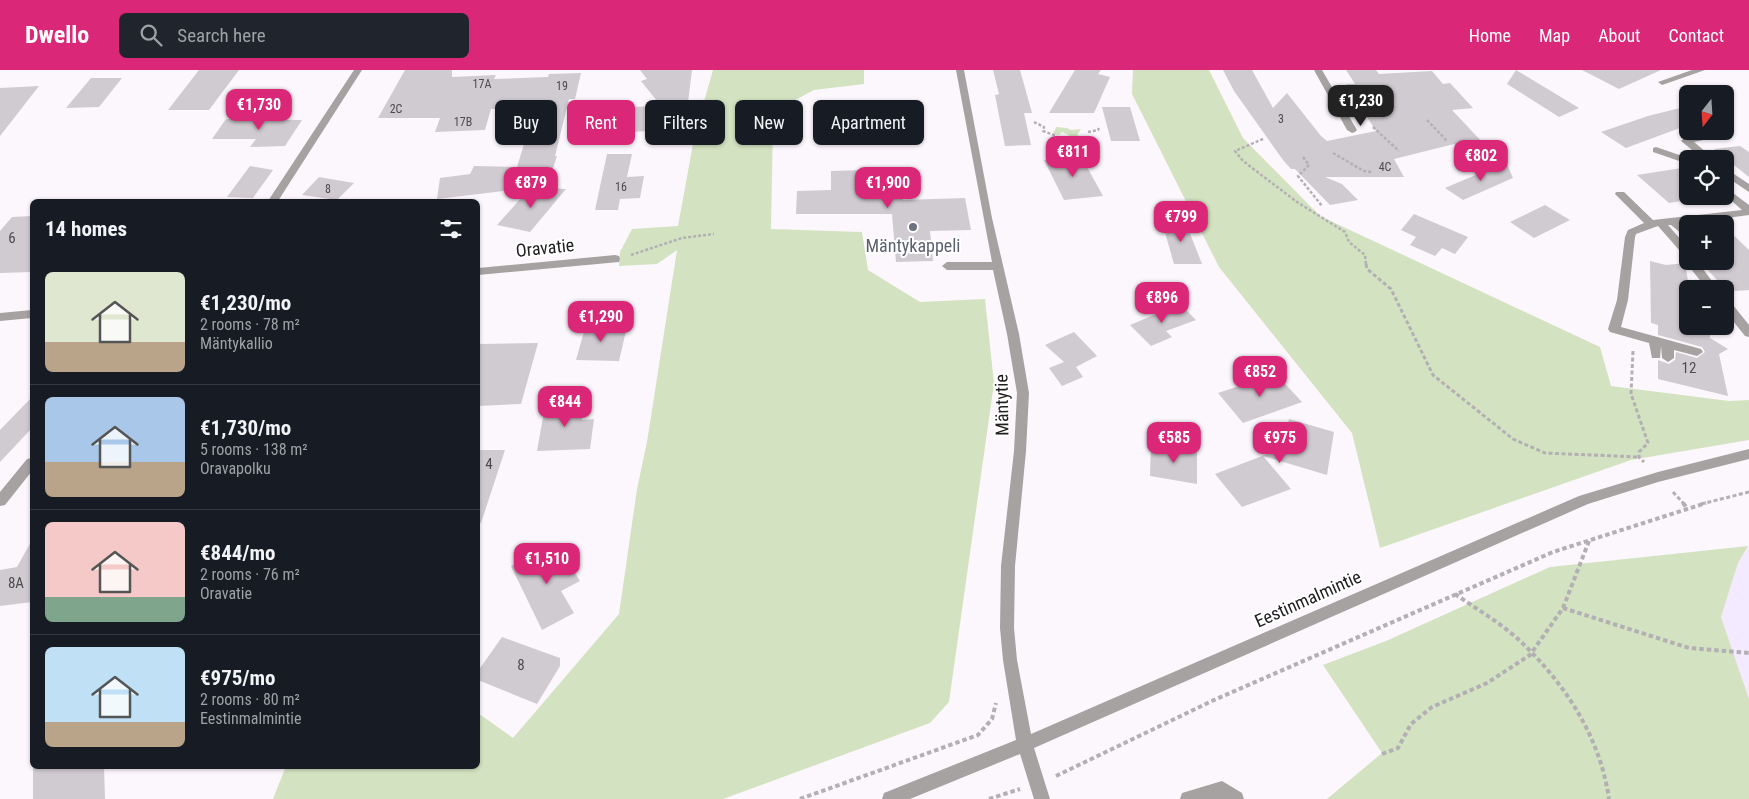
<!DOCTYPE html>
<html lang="en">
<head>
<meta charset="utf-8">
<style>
  :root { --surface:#171b24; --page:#20242c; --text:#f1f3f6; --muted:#9ea1a6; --line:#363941; --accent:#db2777 }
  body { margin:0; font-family:"Roboto Condensed",sans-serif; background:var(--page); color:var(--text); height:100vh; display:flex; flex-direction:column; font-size:19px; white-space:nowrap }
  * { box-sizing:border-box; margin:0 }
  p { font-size:16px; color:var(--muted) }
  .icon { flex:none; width:28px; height:28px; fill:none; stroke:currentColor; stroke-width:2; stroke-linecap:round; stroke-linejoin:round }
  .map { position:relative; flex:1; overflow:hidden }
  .details { position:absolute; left:30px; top:129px; width:450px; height:570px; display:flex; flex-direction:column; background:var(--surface); border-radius:8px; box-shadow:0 1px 4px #0004 }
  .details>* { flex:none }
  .guide { position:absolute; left:495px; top:30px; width:475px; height:45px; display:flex; gap:10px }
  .needle { width:32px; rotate:197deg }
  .tools { position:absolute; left:1679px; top:15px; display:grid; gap:10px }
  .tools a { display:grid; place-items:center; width:55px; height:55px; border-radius:8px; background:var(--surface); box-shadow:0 1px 4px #0004; font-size:25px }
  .price { position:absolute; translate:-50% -42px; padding:0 11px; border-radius:10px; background:var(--accent); color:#fff; font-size:16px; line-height:32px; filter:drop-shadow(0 1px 2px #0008) }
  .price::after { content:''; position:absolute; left:50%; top:30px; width:15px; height:11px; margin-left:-8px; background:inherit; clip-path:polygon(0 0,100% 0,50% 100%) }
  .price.on { background:#222; color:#fff }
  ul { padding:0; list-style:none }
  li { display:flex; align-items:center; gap:15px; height:125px; padding:0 15px }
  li+li { border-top:1px solid var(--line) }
  li span { display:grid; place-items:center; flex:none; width:140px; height:100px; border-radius:8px; color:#555 }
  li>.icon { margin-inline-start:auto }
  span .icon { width:60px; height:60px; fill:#fffc; stroke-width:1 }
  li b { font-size:21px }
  h2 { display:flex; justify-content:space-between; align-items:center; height:60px; padding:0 15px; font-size:21px }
  .tag { padding:0 18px; border-radius:8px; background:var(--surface); box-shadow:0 1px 4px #0004; font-size:18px; line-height:45px }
  .tag.on { background:var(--accent); color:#fff }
  header { display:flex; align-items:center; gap:30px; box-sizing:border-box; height:70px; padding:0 25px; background:var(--accent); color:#fff }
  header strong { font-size:24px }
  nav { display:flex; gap:28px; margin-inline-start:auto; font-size:18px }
  .search { width:350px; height:45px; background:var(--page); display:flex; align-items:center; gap:12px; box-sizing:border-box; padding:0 18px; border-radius:8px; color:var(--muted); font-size:19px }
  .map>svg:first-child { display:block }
  .education { fill:#f4eaff }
  .green { fill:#d3e3c1 }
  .building { fill:#d0cbd0 }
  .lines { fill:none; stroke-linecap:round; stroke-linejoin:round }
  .path-far2 { stroke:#b3afb3; stroke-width:2.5; stroke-dasharray:3 2; stroke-linecap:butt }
  .path-far1 { stroke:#b3afb3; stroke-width:3; stroke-dasharray:4 2.5; stroke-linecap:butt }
  .path { stroke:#b3afb3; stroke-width:4; stroke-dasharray:4.5 3; stroke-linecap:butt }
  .minor { fill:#a5a2a1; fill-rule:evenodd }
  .worship-dot { fill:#6b7280; stroke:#fff; stroke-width:2 }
  .labels { text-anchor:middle; stroke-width:4; stroke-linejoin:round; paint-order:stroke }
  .far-number-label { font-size:12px; fill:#4d4b4d }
  .number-label { font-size:15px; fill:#4d4b4d }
  .worship-label { font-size:18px; fill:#5b616d; stroke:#fff }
  .street-label { font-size:18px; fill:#212021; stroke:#fff }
</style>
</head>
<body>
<header>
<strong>Dwello</strong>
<div class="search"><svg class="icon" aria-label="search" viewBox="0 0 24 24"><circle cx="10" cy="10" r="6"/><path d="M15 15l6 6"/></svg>Search here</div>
<nav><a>Home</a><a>Map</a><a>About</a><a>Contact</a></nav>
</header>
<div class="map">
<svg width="1749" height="729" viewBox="0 0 1749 729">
  <rect width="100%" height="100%" fill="#fcf7fc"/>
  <path class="education" d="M1749 475V629L1721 547 1738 493Z"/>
  <g class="green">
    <path d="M713 0H864V14L814 20 786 35 773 53 771 159 862 162 868 200 920 232 985 229 994 313 949 632 930 653 723 729H273L286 696H478V643L513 668 619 544 637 419 647 372 677 180 657 194 619 196 620 182 632 159 678 156 695 63Z"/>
    <path d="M1133 0H1209L1243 68 1320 146 1600 277 1611 316 1729 331 1749 330V370L1631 390 1380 478 1352 363 1219 197 1132 24Z"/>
    <path d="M1056 57 1067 58 1071 60 1081 59 1077 65 1097 74 1065 70 1069 65 1062 62 1059 65 1055 64 1053 61H1055Z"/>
    <path d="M1748 476 1738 493 1721 547 1749 629V729H1327L1382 683 1323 595 1386 571 1550 497Z"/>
  </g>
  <g class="building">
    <path d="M199 0H239L209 40H168Z"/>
    <path d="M405 0H452V7L496 5 494 9 548 7 549 4 581 3 575 29H569L555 86H557L547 116 437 129 440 108 470 104 474 96 517 97 535 38 491 39 485 60 435 62 440 48H378Z"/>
    <path d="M640 0H692L684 65 680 60 626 62 631 37 661 36 641 11 647 9Z"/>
    <path d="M993 0H1020L1032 43H1024L1031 75 1005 76 995 25 999 24Z"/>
    <path d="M1075 0H1101L1098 4 1110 7 1094 43H1049Z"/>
    <path d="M1223 0H1252L1273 38 1287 23 1321 66 1327 71 1376 61 1346 14H1355L1346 0H1376L1379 4 1432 1 1443 14 1450 13 1473 38 1452 40 1484 74 1456 76 1454 74 1394 89 1404 107H1325L1342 114 1358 130 1330 135 1295 99H1291L1283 90 1234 21Z"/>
    <path d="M1516 0 1579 38 1559 47 1507 14Z"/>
    <path d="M1582 0H1661L1619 19Z"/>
    <path d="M91 8H122L99 37 66 38Z"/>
    <path d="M39 16 0 66V18Z"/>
    <path d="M1688 36V55L1626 78 1601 62 1648 46Z"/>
    <path d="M1102 37H1130L1140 71H1111Z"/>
    <path d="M226 49 302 50 285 76 250 77 256 69H212Z"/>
    <path d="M1740 76 1749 82V107L1714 79Z"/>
    <path d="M607 84H632L627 107 644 106 640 128 620 129 618 140H595Z"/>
    <path d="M1081 86 1103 126 1064 130 1044 90Z"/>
    <path d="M1506 92 1513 108 1463 130 1445 118Z"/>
    <path d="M250 96 273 100 253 128 227 127Z"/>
    <path d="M1688 97V130L1669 133 1637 105Z"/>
    <path d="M900 99 903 130 965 128 971 160 930 161 933 191 896 192 892 144H796L797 121 831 120V101Z"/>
    <path d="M319 107 354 113 337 130 302 125Z"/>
    <path d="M530 118 566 119 530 162 497 155Z"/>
    <path d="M1545 135 1570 150 1534 168 1510 152Z"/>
    <path d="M1414 144 1468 167 1455 184 1442 178 1435 186 1410 175 1416 167 1401 160Z"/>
    <path d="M32 146V202L0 203V161L12 147Z"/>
    <path d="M1185 151 1202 194H1174L1162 152Z"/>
    <path d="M1725 157 1749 180V220L1735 221 1730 216 1723 217 1700 191H1725Z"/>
    <path d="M1650 191 1666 195 1685 193 1688 211V256L1710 260V268L1728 279 1719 284 1728 326 1658 309V290L1669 294 1675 290 1676 282 1697 288 1705 282 1702 277 1658 265V255L1651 253Z"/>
    <path d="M1180 234 1196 250 1166 261 1172 267 1151 276 1130 255Z"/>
    <path d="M587 251H610L607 261H626L619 291 576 290Z"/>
    <path d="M1074 262 1097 286 1076 297 1083 307 1062 316 1049 298 1064 292 1045 275Z"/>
    <path d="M538 273 521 334 478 336V274Z"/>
    <path d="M1276 304 1302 332 1243 353 1218 323Z"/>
    <path d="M32 327V358L0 392V360Z"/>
    <path d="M584 332 582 350 594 349 590 379 537 381 545 336Z"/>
    <path d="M1289 349 1334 362 1327 405 1263 386 1291 419 1242 437 1215 404 1283 378Z"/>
    <path d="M1151 375 1197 382V414L1150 406Z"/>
    <path d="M478 380H505L481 453 478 452Z"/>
    <path d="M32 470V532L0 536V500L17 497Z"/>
    <path d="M557 474 580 511 561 521 574 543 542 560 511 496Z"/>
    <path d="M502 567 560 588V596L537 634 478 610V601Z"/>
    <path d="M33 696H104L105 729H33Z"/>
  </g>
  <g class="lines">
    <g class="path-far2">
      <path d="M1427 50 1447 71"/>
      <path d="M1034 52 1044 57 1043 61 1057 66"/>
      <path d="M1373 57 1399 81"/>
      <path d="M1088 62 1098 60 1099 58"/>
      <path d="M1263 69 1235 81 1243 91 1297 132 1345 162 1349 172 1365 185 1366 195"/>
      <path d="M1333 83 1364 101 1372 102"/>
      <path d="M1303 87 1309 95 1298 106 1322 136"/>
      <path d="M631 185 682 168 714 164"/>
    </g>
    <g class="path-far1">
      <path d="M1366 194 1367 199 1391 219 1433 305 1513 369 1545 383 1639 387"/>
      <path d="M1633 281 1631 324 1648 373 1639 382V387L1644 392"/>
      <path d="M1673 422 1684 434"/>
      <path d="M1701 434 1749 422"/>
    </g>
    <g class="path">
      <path d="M1683 433 1687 438"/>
      <path d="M1455 524C1475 538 1499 552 1518 569 1564 612 1600 666 1609 729"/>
      <path d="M1563 538 1689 578 1749 583"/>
      <path d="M1382 684 1398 678 1411 654 1432 637 1487 613 1530 585 1563 538 1589 471"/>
      <path d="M1056 706 1214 630 1553 482 1706 433"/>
      <path d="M800 729 978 665 992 649 996 633"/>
      <path d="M989 729 1020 719"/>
    </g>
    <g class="minor">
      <path d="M354 0H362L278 131H268Z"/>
      <path d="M956 0H964L992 148 1019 264 1029 323 1026 381 1015 496 1014 558 1017 590 1031 664 1579 426 1658 402 1749 379V389L1658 412 1588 434 1034 678 1050 729H1034L1020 684 910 729H882L884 723 1016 670 1003 590 1000 558 1001 496 1014 381 1017 323 1007 264 993 200H947L942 196 947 192H992Z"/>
      <path d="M1314 0H1322L1357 60 1355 62 1352 63 1347 60Z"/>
      <path d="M1692 0H1705L1665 14 1662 15 1658 12Z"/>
      <path d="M1705 64 1708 65V69L1694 72 1714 89H1703L1681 71 1683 69Z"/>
      <path d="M1656 77 1659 78 1691 89H1688V94L1685 93 1653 82V78Z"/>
      <path d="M1725 98 1749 114V122L1725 106Z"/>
      <path d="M1725 117 1749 135V145L1682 154 1688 159V169L1671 155H1668L1688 178V191H1697L1718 219H1707L1687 194V189L1658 156 1636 164 1635 167 1628 230 1621 257 1701 279 1703 282 1697 286 1674 280V288L1668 292 1662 288 1661 276 1660 288H1652L1649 273 1610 262 1608 259 1617 230 1625 167 1628 160 1644 153 1615 124 1616 122H1624L1653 150 1742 140 1725 125Z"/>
      <path d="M615 185 619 186 620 189 619 192 478 205V198Z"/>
      <path d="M1725 229 1729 230 1749 255V267L1745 266 1725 241Z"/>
      <path d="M32 240V248L0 251V243Z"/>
      <path d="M32 388V401L5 435 0 436V422L27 389Z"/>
      <path d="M1222 711 1242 723 1244 729H1180L1182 723Z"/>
    </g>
  </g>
  <circle class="worship-dot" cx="913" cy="157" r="5"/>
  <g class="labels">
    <g class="far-number-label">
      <text x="482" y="18">17A</text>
      <text x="562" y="20">19</text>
      <text x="396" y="43">2C</text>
      <text x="1281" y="53">3</text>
      <text x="463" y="56">17B</text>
      <text x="1385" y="101">4C</text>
      <text x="621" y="121">16</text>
      <text x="328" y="123">8</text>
    </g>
    <g class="number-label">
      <text x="12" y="173">6</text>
      <text x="1689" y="303">12</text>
      <text x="489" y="399">4</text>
      <text x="16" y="518">8A</text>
      <text x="521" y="600">8</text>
    </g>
    <g class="worship-label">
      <text x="913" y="182">Mäntykappeli</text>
    </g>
    <g class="street-label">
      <text transform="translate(545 178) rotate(-6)" y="6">Oravatie</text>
      <text transform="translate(1002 335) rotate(-91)" y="6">Mäntytie</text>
      <text transform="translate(1308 529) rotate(-24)" y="6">Eestinmalmintie</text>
    </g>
  </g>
</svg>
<div class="tools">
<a><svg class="needle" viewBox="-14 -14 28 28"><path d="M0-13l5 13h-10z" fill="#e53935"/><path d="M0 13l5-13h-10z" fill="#9ea1a6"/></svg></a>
<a><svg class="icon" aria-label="locate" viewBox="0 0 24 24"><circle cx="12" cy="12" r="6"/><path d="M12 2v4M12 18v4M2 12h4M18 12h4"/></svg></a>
<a>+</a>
<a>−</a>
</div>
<b class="price on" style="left:1361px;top:57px">€1,230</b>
<b class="price" style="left:259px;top:61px">€1,730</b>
<b class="price" style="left:1073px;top:108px">€811</b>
<b class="price" style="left:1481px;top:112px">€802</b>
<b class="price" style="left:531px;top:139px">€879</b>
<b class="price" style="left:888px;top:139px">€1,900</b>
<b class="price" style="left:1181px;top:173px">€799</b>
<b class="price" style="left:1162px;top:254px">€896</b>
<b class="price" style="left:601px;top:273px">€1,290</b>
<b class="price" style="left:1260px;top:328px">€852</b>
<b class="price" style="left:565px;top:358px">€844</b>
<b class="price" style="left:1174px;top:394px">€585</b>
<b class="price" style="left:1280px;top:394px">€975</b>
<b class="price" style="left:547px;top:515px">€1,510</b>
<div class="guide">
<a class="tag">Buy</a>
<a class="tag on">Rent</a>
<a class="tag">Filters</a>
<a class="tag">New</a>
<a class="tag">Apartment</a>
</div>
<section class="details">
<h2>14 homes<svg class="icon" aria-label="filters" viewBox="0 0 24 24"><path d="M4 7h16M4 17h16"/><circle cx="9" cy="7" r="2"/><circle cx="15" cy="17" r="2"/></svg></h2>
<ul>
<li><span style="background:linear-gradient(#dfe7d0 70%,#b9a48a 0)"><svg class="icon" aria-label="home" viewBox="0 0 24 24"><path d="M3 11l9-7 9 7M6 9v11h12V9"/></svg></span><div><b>€1,230/mo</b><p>2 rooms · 78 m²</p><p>Mäntykallio</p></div></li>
<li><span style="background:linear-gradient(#a9c7e8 65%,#b9a48a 0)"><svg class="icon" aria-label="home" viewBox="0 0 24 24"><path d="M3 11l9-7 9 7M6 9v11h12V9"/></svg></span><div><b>€1,730/mo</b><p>5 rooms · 138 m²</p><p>Oravapolku</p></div></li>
<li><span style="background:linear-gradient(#f6c9c9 75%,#7fa58c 0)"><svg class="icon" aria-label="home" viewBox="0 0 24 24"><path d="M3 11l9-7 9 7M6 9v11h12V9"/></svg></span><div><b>€844/mo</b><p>2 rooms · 76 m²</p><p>Oravatie</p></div></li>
<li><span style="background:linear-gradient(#bfe0f5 75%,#b9a48a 0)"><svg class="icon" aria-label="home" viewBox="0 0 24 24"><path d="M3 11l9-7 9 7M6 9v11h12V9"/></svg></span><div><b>€975/mo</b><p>2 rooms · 80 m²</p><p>Eestinmalmintie</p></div></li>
</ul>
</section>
</div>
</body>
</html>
